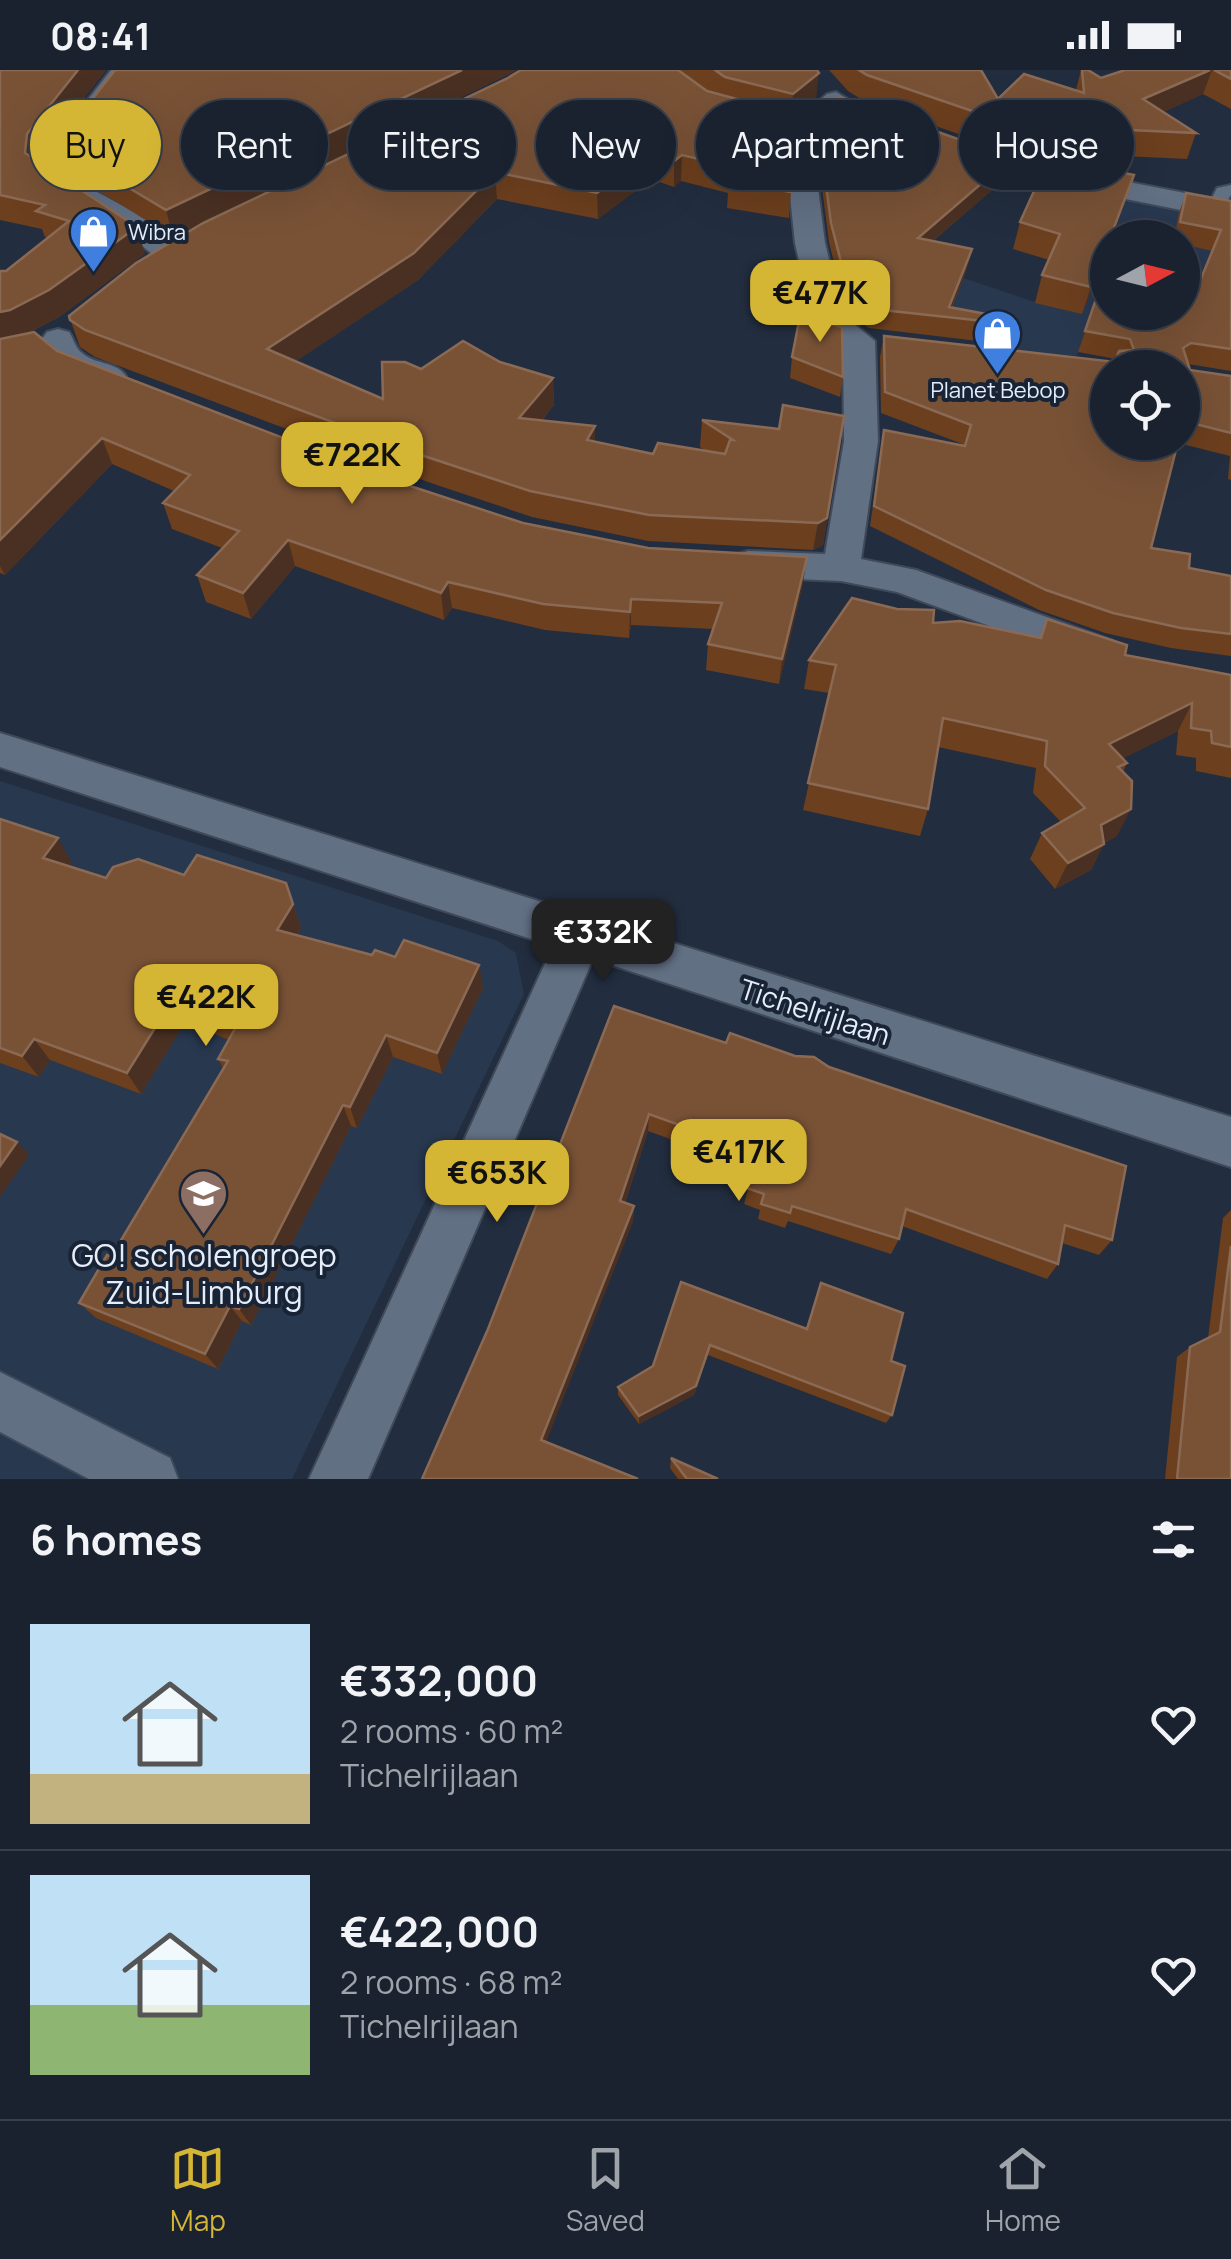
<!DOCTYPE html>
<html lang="en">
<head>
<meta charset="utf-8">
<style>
  :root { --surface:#1a222f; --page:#272f3b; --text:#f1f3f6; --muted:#9fa4aa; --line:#383f4b; --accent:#d5b534 }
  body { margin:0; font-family:Manrope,sans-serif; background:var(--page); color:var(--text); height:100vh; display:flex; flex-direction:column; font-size:38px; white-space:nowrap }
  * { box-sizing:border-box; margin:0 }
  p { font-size:32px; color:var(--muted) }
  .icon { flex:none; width:55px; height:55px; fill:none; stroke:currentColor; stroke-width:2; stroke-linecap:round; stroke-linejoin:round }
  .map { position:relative; height:1409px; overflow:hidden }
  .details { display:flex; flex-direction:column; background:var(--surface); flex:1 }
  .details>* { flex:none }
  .hud { position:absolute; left:30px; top:30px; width:1172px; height:90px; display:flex; gap:20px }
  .needle { width:65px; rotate:83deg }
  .tools { position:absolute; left:1090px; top:150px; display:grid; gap:20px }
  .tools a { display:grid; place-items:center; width:110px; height:110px; border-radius:50%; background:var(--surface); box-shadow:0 10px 40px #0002,0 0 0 2px var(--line); font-size:50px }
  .price { position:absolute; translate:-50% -85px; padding:0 22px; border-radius:20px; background:var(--accent); color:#111; font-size:32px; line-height:65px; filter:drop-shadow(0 2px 5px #0008) }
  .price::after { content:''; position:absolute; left:50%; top:60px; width:30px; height:22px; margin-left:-15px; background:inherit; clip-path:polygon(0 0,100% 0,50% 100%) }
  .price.selected { background:#222; color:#fff }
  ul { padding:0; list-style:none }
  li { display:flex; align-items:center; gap:30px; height:250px; padding:0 30px }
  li+li { border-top:2px solid var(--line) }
  li span { display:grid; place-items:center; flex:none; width:280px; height:200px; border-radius:0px; color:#555 }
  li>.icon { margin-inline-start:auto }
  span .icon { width:120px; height:120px; fill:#fffc; stroke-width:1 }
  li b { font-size:42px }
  h2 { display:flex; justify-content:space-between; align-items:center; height:120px; padding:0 30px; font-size:42px }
  .chip { padding:0 35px; border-radius:45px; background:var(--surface); box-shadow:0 10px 40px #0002,0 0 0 2px var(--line); font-size:35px; line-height:90px }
  .chip.selected { background:var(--accent); color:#111 }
  .status { display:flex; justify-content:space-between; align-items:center; height:70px; padding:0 50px; background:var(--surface); direction:ltr }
  .status svg { height:28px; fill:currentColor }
  .tab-bar { display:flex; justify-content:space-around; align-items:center; height:140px; border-top:2px solid var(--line); background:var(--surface); font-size:28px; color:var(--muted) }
  .tab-bar a { display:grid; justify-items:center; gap:5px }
  .tab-bar .selected { color:var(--accent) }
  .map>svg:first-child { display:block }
  .built { fill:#28384f }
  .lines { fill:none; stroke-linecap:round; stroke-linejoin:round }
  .service-casing { stroke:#3f4959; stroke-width:4 }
  .minor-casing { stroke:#3f4959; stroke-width:4 }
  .service { fill:#627084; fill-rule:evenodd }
  .minor { fill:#627084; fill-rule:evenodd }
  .wall { fill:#6c3f1e; fill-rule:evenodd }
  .shaded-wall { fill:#493022 }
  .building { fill:#795236; stroke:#8a6a54; stroke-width:2.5 }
  .labels { text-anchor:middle; stroke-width:8; stroke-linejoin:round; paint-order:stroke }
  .far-poi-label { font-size:22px; fill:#e5edf9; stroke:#182435; text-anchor:start }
  .street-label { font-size:28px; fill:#e5edf9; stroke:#182435 }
  .near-poi-label { font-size:32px; fill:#e5edf9; stroke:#182435 }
</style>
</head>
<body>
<div class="status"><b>08:41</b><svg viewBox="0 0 49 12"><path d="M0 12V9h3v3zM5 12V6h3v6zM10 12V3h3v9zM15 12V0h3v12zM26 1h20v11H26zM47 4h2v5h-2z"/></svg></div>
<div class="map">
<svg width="1231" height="1409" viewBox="0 0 1231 1409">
  <rect width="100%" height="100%" fill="#222d3f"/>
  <g class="built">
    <path d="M1082 120 1231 153V241L1183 233 1182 168H1108L1107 226 1086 259 1077 286 975 278 981 266 950 243 951 204 1035 232Z"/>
    <path d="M0 711 498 871 516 883 524 924 292 1409H0Z"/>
  </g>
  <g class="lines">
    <defs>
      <path id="service" d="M1231 115V125L1220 141H1210L1207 138 1217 118Z"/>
      <g id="minor">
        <path d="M111 0H138L67 93 66 105C102 126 165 153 188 186L184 192H162L136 171 38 109 39 92Z"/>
        <path d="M836 22 849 30 811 63 825 173 843 245 875 271 878 371 861 489 916 500 1113 571 1119 581 1113 591 1099 596 1085 591 897 522 841 511 748 507 735 503 729 494 735 485 748 481 825 484 844 371 843 275 812 249 795 173 783 61 827 24Z"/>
        <path d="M954 69 1031 93 1231 132V150L1025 109 944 83 940 77Z"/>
        <path d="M58 259 69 262C74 269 75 278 82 283 95 295 116 291 126 306L121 313C90 321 49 301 42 269L47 262Z"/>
        <path d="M0 663 1231 1047V1097L593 889 368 1409H309L553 876 0 697Z"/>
        <path d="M0 1302 170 1388 178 1409H89L0 1362Z"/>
      </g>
    </defs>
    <use href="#service" class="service-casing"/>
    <use href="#minor" class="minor-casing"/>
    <use href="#service" class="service"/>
    <use href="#minor" class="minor"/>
  </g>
  <g class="wall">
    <path d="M0 0H106L36 90 145 184 59 247 26 264 57 281 395 411 523 453 803 513 779 614 706 600 708 574 713 559 631 555 629 568 545 560 452 538 444 550 295 496 251 549 206 532 197 505 222 478 172 459 163 433 174 421 112 394 5 505 0 503V201H6L48 168 45 167 42 159 0 150Z"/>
    <path d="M517 0 173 167 70 103 61 77Z"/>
    <path d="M678 0H817L816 28 791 50 783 48 791 122 789 148 727 138 728 123 681 111 674 117 651 109 598 149 497 129 418 210 296 291 383 329 421 299 500 292 553 308 554 335 542 350 595 356V372L653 384 707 382 700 377 702 350 779 359 844 346 823 475 813 480 648 471 532 447 428 412 95 287 80 277 69 246 506 9Z"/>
    <path d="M829 0H981L998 29 1076 20 1081 0H1088L1101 8 1125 0H1231V39L1203 24 1163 42 1196 63 1187 89 1057 83 1062 63 1039 82H1010L864 31 848 21Z"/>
    <path d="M817 46 1011 88 1007 107 933 171 967 198 952 238 986 244 978 271 869 258 846 243 829 172 815 65Z"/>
    <path d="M1186 123 1231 131V301L1188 294 1190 300 1231 306V410L1228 409 1230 386 1178 373 1151 478 1189 498 1231 506V586L1171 578 1105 563 1039 540 870 456 884 360 965 375 881 343 880 287 884 266 1115 292 1116 289 1078 282 1105 203 1193 228 1212 181 1182 174V168H1174L1179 143ZM1182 298V372H1108Z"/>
    <path d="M1125 132 1108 168V178L1082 244 1035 233 1042 205 1049 190 1013 179 1020 152Z"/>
    <path d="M792 287 843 307 840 327 790 308Z"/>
    <path d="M933 553 1125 585 1231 605V708L1196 701V688L1176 685 1178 661 1123 688 1127 693 1123 702 1117 766 1104 773 1091 800 1055 819 1030 789 1042 763 1061 752 1033 723 1036 698 938 677 928 739 920 766 803 740 829 623 804 619 809 590Z"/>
    <path d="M0 749 72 793 69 796 106 808 184 805 286 813 301 858 297 865 372 885 479 895 483 918 442 1004 393 987 357 1058 351 1056 251 1255 242 1251 218 1299 96 1248 79 1233 111 1187 223 998 218 989 229 970 185 952 141 1024 50 990 39 1007 0 993Z"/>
    <path d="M614 936 726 973 829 997 1112 1170 1099 1185 1062 1173 1058 1194 1047 1209 902 1156 899 1169 891 1184 788 1151 785 1158 758 1149 760 1140 744 1134 753 1099 648 1061 625 1133 634 1136 633 1152 422 1409 488 1259Z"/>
    <path d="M1231 1140V1409H1165L1177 1287 1190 1277 1208 1268 1223 1148Z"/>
    <path d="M681 1212 806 1258 821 1213 891 1291 892 1345 886 1353 708 1285 694 1325 639 1354 618 1325V1317L653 1296Z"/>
    <path d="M671 1388 718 1409H678L670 1398Z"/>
  </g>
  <g class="shaded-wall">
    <path d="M78 0H106L36 90 25 83 27 64Z"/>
    <path d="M462 0H517L173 167 166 140Z"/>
    <path d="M1210 0H1212L1203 24 1135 55 1143 29Z"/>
    <path d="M819 3 816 28 791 50 793 24Z"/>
    <path d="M1076 32 1062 63 1039 82 1046 56Z"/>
    <path d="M651 82V109L598 149 597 123Z"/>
    <path d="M682 85 681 111 674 117V91Z"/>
    <path d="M1011 88 1007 107 914 187 918 168Z"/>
    <path d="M495 102 497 129 418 210 274 306 267 279Z"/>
    <path d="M1134 105 1112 168H1110Z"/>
    <path d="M137 157 145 184 59 247 21 266 0 272V242Z"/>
    <path d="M1108 174V178L1082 244 1091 217Z"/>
    <path d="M972 179 967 198 948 247 949 237Z"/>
    <path d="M553 308 554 335 521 374 519 348Z"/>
    <path d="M844 346 823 475 813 480 818 453Z"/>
    <path d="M595 356V382L587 370Z"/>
    <path d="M102 368 112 394 5 505 0 496V470Z"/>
    <path d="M288 470 295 496 251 549 243 523Z"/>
    <path d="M807 487 803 513 779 614 782 589Z"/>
    <path d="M448 512 452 538 444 550 441 523Z"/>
    <path d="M631 529V555L629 568 630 542Z"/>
    <path d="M1192 633 1178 661 1096 702 1109 674Z"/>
    <path d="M1131 739 1117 766 1088 781 1101 755Z"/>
    <path d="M58 768 72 793 57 812 43 788Z"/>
    <path d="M1104 774 1091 800 1055 819 1068 793Z"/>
    <path d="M293 834 301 858 286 883 277 860Z"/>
    <path d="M479 895 483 918 442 1004 437 983Z"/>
    <path d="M173 929 185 952 141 1024 127 1003Z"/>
    <path d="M386 965 393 987 357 1058 350 1037Z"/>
    <path d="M34 969 50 990 39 1007 22 986Z"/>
    <path d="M343 1035 351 1056 251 1255 239 1239Z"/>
    <path d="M649 1044 648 1061 620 1147V1131Z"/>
    <path d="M17 1072 29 1085 0 1127V1096Z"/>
    <path d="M634 1136 633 1152 543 1380 541 1370Z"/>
    <path d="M230 1236 242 1251 218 1299 205 1284Z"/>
    <path d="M710 1275 694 1325 639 1354V1346Z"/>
  </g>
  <g class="building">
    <path d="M0 0H78L27 64 25 83 137 157 49 220 10 240 0 242V201H6L69 151 36 141 45 135 0 125Z"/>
    <path d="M115 0H462L166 140 61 77 62 68Z"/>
    <path d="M521 0H678L707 21 782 41 791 122 729 112 733 97 682 85 674 91 651 82 597 123 495 102 414 183 267 279 383 329 382 292H405L421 299 463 271 500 292 553 308 519 348 595 356 587 370 653 384 658 373 725 384 730 370H733L702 350 779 359 783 335 844 346 827 448 818 453 649 445 530 421 424 386 85 260 70 250 69 246 136 193 203 153 506 9Z"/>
    <path d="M715 0H817L819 3 793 24 725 7Z"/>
    <path d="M859 0H981L998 29 1024 4 1084 23 1082 0H1088L1101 8 1125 0H1210L1143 29 1196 63 1064 57 1076 32 1046 56H1016L867 5Z"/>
    <path d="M1214 0H1231V9Z"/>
    <path d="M840 27 1011 88 918 168 972 179 949 237 986 244 983 251 873 239 849 223 831 153 817 46Z"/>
    <path d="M1049 88 1134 105 1110 168H1108V174L1091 217 1042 205 1060 164 1020 152Z"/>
    <path d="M1186 123 1231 131V279L1191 273 1183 278 1190 300 1231 306V363L1184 351 1182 357V298H1108V372H1178L1151 478 1190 484 1189 498 1231 506V564L1181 558 1113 543 1046 520 874 436 884 360 965 376 971 355 885 322 884 266 1115 292 1119 281 1134 280 1130 269 1085 261 1105 203 1108 204V242H1182V225L1193 228 1221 160 1180 152Z"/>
    <path d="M800 246 842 257 843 307 792 287Z"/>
    <path d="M34 262 57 281 395 411 523 453 648 478 807 487 782 589 708 574 722 533 631 529 630 542 543 534 448 512 441 523 288 470 243 523 197 505 239 461 163 433 190 405 102 368 0 470V269Z"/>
    <path d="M852 528 897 539 934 540 933 553 960 551 1041 568 1047 549 1127 575 1125 585 1231 605V677L1212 673 1211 661 1191 658 1192 633 1109 674 1127 693 1118 697 1132 711 1131 739 1101 755 1104 774 1068 793 1042 763 1085 738 1045 696 1047 671 943 648 928 739 808 713 836 595 809 590Z"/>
    <path d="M0 749 58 768 43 788 106 808 113 797 138 789 184 805 197 785 286 813 293 834 277 860 372 885 375 880 395 887 404 870 479 895 437 983 386 965 350 1037 343 1035 239 1239 230 1236 205 1284 79 1233 107 1185 111 1187 228 991 218 989 237 955 173 929 127 1003 34 969 22 986 0 978Z"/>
    <path d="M614 936 726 973 730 963 795 986 814 987 829 997 1126 1096 1112 1170 1065 1155 1058 1194 906 1139 899 1169 792 1136 790 1143 761 1134 764 1124 747 1118 758 1083 649 1044 620 1131 634 1136 541 1370 638 1409H422L488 1259Z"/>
    <path d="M0 1064 17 1072 0 1096Z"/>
    <path d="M1231 1176V1409H1177L1190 1277 1220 1262Z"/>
    <path d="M681 1212 807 1259 821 1213 903 1243 891 1291 905 1296 892 1345 710 1275 696 1316 639 1346 618 1317 653 1296Z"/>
    <path d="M671 1388 718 1409H687Z"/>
  </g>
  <defs>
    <symbol id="shop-pin" viewBox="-11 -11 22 30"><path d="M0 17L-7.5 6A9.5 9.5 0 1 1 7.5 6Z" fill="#3f7fe0" stroke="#182435"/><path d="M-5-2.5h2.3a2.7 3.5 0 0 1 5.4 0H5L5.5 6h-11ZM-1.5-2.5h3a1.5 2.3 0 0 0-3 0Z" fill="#fff"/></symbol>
    <symbol id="school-pin" viewBox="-11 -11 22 30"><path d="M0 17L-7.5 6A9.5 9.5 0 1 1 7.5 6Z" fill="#8d6e63" stroke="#182435"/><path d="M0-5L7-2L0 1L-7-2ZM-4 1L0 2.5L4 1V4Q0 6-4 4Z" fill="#fff"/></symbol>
  </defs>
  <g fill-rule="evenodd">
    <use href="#shop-pin" x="66" y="134" width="55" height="75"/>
    <use href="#shop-pin" x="970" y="236" width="55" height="75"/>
    <use href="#school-pin" x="176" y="1096" width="55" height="75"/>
  </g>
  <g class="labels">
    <g class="far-poi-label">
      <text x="128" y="170">Wibra</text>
      <text x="998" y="328" text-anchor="middle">Planet Bebop</text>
    </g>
    <g class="street-label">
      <text transform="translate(815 942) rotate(18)" y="10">Tichelrijlaan</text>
    </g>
    <g class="near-poi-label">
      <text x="204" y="1197">GO! scholengroep<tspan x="204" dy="37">Zuid-Limburg</tspan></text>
    </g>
  </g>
</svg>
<div class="tools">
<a><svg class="needle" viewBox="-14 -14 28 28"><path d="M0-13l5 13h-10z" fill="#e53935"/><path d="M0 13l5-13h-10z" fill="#9fa4aa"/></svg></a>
<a><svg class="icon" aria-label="locate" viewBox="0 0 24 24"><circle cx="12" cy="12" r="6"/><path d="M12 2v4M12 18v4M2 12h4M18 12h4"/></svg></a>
</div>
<b class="price" style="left:820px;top:275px">€477K</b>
<b class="price" style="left:352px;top:437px">€722K</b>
<b class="price selected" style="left:603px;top:914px">€332K</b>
<b class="price" style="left:206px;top:979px">€422K</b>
<b class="price" style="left:739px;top:1134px">€417K</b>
<b class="price" style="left:497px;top:1155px">€653K</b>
<div class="hud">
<a class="chip selected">Buy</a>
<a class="chip">Rent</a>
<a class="chip">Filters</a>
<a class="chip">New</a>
<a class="chip">Apartment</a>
<a class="chip">House</a>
</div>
</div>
<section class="details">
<h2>6 homes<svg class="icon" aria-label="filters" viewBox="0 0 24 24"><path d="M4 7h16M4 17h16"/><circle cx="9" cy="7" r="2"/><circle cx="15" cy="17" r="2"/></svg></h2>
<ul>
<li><span style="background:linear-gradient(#bfe0f5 75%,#c2b280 0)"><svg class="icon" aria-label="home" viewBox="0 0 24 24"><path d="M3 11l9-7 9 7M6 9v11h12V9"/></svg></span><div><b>€332,000</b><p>2 rooms · 60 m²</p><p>Tichelrijlaan</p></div><svg class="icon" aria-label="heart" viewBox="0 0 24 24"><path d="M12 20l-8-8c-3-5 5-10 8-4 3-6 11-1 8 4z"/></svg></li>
<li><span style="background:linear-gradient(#bfe0f5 65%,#8fb573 0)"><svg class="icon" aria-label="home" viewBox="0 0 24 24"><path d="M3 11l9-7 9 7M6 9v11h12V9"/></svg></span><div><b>€422,000</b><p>2 rooms · 68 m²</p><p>Tichelrijlaan</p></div><svg class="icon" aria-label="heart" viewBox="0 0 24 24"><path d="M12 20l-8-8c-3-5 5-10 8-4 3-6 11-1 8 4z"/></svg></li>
</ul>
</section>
<nav class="tab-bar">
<a class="selected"><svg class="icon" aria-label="map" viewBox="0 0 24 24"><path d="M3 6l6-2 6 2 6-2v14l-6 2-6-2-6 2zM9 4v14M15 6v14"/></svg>Map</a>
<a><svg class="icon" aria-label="saved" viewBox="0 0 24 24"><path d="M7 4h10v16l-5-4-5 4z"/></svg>Saved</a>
<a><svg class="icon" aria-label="home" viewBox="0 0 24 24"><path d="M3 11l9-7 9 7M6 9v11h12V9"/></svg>Home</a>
</nav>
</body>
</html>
